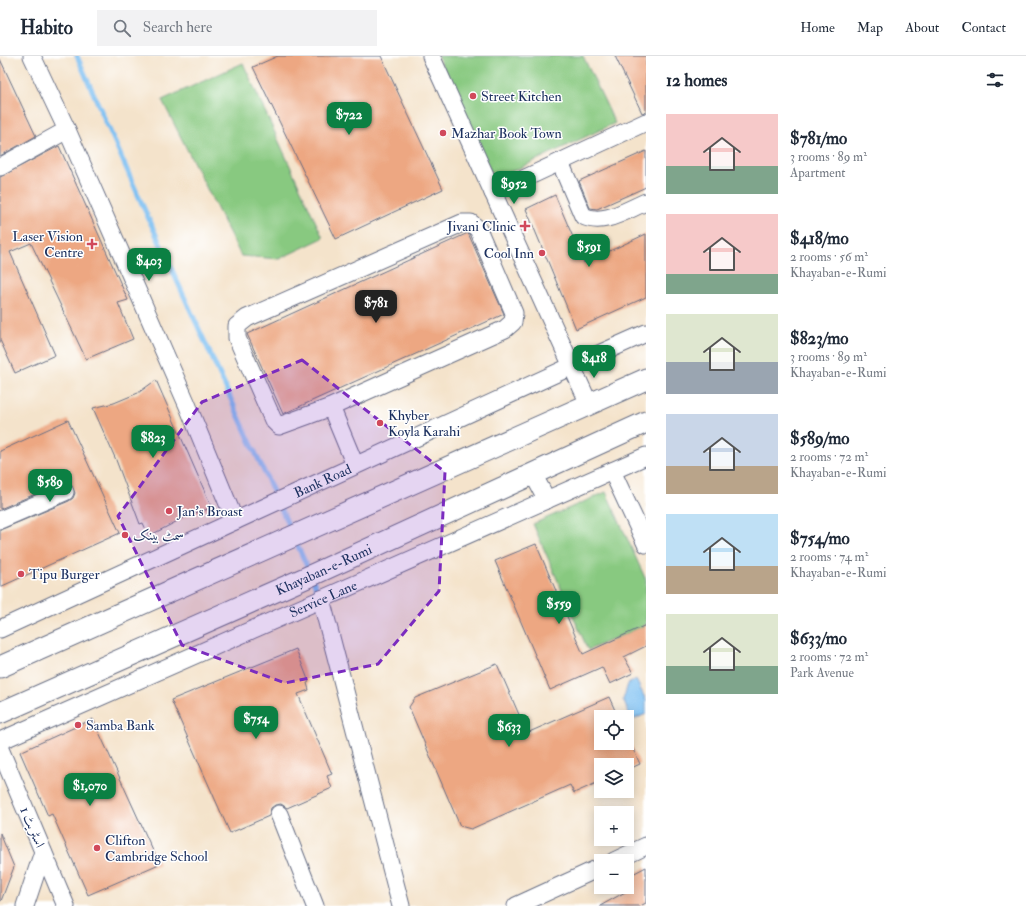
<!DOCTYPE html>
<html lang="en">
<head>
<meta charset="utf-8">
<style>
  :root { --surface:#fff; --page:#f2f2f3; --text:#1f2937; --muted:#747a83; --line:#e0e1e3; --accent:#0b8043 }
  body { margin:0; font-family:"IM FELL Double Pica",Amiri,serif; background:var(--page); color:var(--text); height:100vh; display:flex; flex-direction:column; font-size:15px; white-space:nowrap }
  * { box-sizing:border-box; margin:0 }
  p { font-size:13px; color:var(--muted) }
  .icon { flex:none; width:22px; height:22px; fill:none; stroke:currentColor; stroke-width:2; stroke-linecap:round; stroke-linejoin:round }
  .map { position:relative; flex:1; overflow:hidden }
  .sheet { display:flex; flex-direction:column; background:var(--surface); width:380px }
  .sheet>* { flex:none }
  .buttons { position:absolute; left:594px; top:654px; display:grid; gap:8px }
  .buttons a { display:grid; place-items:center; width:40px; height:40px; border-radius:0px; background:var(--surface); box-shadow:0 2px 10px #0003; font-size:20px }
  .price { position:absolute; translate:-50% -34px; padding:0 9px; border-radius:8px; background:var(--accent); color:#fff; font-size:13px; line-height:26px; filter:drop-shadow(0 1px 2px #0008) }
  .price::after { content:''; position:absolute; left:50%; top:24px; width:12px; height:9px; margin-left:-6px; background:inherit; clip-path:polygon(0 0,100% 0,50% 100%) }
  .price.selected { background:#222; color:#fff }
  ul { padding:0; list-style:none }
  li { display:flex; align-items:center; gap:12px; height:100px; padding:0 20px }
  li span { display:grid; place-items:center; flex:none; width:112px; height:80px; border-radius:0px; color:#555 }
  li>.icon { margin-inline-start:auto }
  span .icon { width:48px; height:48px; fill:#fffc; stroke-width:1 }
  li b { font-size:17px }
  h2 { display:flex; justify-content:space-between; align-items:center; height:48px; padding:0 20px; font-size:17px }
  header { display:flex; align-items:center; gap:24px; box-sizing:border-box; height:56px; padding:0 20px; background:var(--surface); border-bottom:1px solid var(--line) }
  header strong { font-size:19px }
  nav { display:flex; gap:22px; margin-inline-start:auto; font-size:14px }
  .search { width:280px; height:36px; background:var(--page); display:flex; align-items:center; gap:10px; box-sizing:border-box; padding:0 14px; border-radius:0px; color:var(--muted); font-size:15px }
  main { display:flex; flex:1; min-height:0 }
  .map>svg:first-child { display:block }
  .green { fill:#88c980; stroke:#527c6f }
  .water { fill:#7cbff2; stroke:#4c77a8 }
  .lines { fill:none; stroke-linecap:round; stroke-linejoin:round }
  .stream { stroke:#7cbff2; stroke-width:5 }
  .building { fill:#eda782 }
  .minor-casing { stroke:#676e84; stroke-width:19 }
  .major-casing { stroke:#676e84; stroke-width:23 }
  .minor { stroke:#fff; stroke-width:17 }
  .major { stroke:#fff; stroke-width:21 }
  .marked { fill:#7b2cbf; fill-opacity:0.2; stroke:#7b2cbf; stroke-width:3; stroke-dasharray:8 5; stroke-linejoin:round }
  .poi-dot { fill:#d1495b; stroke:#fff; stroke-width:1.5 }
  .labels { text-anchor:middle; stroke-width:3; stroke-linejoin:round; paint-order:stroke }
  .poi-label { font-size:14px; fill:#1b2f5e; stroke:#fff; text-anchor:start }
  .street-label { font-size:14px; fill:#1b2f5e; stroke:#fff }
</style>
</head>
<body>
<header>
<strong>Habito</strong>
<div class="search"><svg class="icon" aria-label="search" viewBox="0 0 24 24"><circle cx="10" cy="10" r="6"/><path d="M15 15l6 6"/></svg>Search here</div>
<nav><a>Home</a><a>Map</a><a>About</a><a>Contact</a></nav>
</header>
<main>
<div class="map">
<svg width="646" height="850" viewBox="0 0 646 850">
  <rect width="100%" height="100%" fill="#fff"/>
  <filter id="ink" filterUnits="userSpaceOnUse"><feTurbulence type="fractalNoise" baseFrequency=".025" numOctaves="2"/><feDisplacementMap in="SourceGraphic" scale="8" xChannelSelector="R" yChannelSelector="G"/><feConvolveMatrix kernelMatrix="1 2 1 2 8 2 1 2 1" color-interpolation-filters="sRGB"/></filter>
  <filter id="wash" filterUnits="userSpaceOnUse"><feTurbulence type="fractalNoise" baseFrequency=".012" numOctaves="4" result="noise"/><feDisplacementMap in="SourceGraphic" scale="16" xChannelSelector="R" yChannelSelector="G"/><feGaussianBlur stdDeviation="0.9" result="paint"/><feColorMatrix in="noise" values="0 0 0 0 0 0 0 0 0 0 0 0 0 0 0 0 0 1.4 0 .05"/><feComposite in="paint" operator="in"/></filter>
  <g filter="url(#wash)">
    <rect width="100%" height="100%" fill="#f4e3cb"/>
    <g class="green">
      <path d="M438 0H583L615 67 494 124Z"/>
      <path d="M243 7 323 182 279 203 241 200 162 44Z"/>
      <path d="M606 436 646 524V569L588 594 533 468Z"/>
    </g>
    <path class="water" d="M636 624 646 644V658L632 664 623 644 628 628Z"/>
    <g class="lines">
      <g class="stream">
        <path d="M77 0 142 148 292 477"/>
        <path d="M295 484 309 515"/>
        <path d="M313 524 320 541"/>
      </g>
    </g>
    <g id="blocks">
      <g class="building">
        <path d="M278 0H381L443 133 336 183 253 11Z"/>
        <path d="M615 0H646V56L642 57Z"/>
        <path d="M0 3 36 80 0 100Z"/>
        <path d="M59 90 128 244 118 247 133 283 86 303 31 187 10 196 55 299 15 317 0 284V121Z"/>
        <path d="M646 95V131L597 153 590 152 579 125Z"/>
        <path d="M555 139 584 207 646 178V241L576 273 526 153Z"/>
        <path d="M468 177 504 258 283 358 247 278Z"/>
        <path d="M156 324 212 452 191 458 149 480 143 467 140 468 116 404 93 352 114 347 138 337Z"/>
        <path d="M68 364 120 477 0 531V474L69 445 73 442 75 437 71 428 61 427 0 453V395Z"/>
        <path d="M536 488 583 598 646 569V590L624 601 633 617 610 628 602 611 550 634 495 505Z"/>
        <path d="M296 593 309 626 307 627 309 634 298 638 332 718 327 720 332 732 287 752 281 748 275 749 271 752 269 760 230 777 171 644Z"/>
        <path d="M497 608 527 677 609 641 618 661H601V687H627V680L640 708 627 714V709H601V725L574 737 570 729 471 773 460 770 409 651 415 642Z"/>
        <path d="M93 663 159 808 88 839 52 758 48 760 20 696Z"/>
        <path d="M0 777 14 811 1 845H0Z"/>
        <path d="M646 811V847L640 850H600L627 835V821Z"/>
      </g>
    </g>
  </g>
  <g filter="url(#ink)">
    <use href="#blocks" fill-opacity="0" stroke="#676e84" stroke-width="1"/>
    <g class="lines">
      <defs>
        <g id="minor">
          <path d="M32 0 67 74 187 348 235 465"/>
          <path d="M431 0 589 348"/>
          <path d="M560 106 583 160C604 170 626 154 646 146"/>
          <path d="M0 111 67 74"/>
          <path d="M493 137 646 66"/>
          <path d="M331 351 505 273 513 266 514 257 478 173 471 167H462L247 262 237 270V282L273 364 279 370 331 351 355 409"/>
          <path d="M612 415 646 488"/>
          <path d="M533 418 547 444"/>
          <path d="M0 464 65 436"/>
          <path d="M321 543 401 850"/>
          <path id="s1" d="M0 573 572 310 646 277"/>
          <path id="s2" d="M0 685 646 400"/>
          <path d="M0 693 66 850"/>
          <path d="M279 758 315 850"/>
          <path d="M614 805 646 790"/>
          <path d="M25 850 43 796"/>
          <path d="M516 850 601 811"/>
        </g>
        <g id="major">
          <path d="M0 611 646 323"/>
          <path id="s3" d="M0 657 312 519 646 366"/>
        </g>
      </defs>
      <use href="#minor" class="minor-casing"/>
      <use href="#major" class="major-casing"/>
      <use href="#minor" class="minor"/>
      <use href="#major" class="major"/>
    </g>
  </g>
  <path class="marked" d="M302 304 445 416 439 535 378 608 285 627 182 589 118 460 202 346Z"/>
  <g class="poi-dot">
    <circle cx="473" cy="40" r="4"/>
    <circle cx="443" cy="77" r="4"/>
    <path d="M523 164h4v4h4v4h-4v4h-4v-4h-4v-4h4z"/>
    <path d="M90 182h4v4h4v4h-4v4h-4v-4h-4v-4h4z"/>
    <circle cx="542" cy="197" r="4"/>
    <circle cx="380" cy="367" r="4"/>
    <circle cx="169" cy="455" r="4"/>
    <circle cx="125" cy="479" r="4"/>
    <circle cx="21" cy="518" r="4"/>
    <circle cx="78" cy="669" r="4"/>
    <circle cx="97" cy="792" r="4"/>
  </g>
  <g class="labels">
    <g class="poi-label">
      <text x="481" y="45">Street Kitchen</text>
      <text x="451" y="82">Mazhar Book Town</text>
      <text x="516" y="175" text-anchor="end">Jivani Clinic</text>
      <text x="83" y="185" text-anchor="end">Laser Vision<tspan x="83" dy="16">Centre</tspan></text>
      <text x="534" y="202" text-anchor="end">Cool Inn</text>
      <text x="388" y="364">Khyber<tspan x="388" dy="16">Koyla Karahi</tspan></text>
      <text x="177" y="460">Jan's Broast</text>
      <text x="133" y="484">سمٹ بینک</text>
      <text x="29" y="523">Tipu Burger</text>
      <text x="86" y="674">Samba Bank</text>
      <text x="105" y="789">Clifton<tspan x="105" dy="16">Cambridge School</tspan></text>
    </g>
    <g class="street-label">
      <text dy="5" stroke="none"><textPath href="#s1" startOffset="355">Bank Road</textPath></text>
      <text dy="5" stroke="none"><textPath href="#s3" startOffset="354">Khayaban-e-Rumi</textPath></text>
      <text dy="5" stroke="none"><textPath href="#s2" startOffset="353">Service Lane</textPath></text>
      <text transform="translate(33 771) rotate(67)" y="5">اسٹریٹ 1</text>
    </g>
  </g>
</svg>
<div class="buttons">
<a><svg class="icon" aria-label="locate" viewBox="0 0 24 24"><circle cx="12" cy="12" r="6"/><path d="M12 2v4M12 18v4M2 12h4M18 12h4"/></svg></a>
<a><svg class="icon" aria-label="layers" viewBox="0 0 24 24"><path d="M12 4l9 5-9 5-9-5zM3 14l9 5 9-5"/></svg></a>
<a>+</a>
<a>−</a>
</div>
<b class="price" style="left:349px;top:80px">$722</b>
<b class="price" style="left:514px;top:149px">$952</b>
<b class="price" style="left:589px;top:212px">$591</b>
<b class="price" style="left:149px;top:226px">$403</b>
<b class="price selected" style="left:376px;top:268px">$781</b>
<b class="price" style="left:594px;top:323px">$418</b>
<b class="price" style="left:153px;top:403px">$823</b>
<b class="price" style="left:50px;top:447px">$589</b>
<b class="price" style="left:559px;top:569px">$559</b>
<b class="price" style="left:256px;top:684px">$754</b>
<b class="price" style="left:509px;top:692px">$633</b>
<b class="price" style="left:90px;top:751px">$1,070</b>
</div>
<section class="sheet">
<h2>12 homes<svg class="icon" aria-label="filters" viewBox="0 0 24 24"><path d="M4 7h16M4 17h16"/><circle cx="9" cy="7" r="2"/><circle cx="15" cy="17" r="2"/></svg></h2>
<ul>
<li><span style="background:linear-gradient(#f6c9c9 65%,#7fa58c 0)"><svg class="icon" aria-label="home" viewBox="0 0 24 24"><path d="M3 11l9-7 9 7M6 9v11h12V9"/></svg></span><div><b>$781/mo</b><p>3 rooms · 89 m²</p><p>Apartment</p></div></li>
<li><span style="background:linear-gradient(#f6c9c9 75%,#7fa58c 0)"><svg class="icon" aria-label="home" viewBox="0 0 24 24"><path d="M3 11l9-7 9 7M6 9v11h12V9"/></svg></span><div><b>$418/mo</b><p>2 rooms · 56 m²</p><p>Khayaban-e-Rumi</p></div></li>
<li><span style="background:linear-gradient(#dfe7d0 60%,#9aa5b1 0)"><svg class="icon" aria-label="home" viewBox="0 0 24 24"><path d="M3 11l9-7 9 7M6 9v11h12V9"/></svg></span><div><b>$823/mo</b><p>3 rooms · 89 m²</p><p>Khayaban-e-Rumi</p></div></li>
<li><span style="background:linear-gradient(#c9d6e8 65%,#b9a48a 0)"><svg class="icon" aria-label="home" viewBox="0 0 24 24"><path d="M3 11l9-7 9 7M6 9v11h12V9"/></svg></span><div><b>$589/mo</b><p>2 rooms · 72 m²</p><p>Khayaban-e-Rumi</p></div></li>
<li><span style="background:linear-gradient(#bfe0f5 65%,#b9a48a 0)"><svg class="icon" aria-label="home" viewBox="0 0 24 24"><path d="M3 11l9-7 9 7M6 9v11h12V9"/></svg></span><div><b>$754/mo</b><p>2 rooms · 74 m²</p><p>Khayaban-e-Rumi</p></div></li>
<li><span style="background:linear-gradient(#dfe7d0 65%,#7fa58c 0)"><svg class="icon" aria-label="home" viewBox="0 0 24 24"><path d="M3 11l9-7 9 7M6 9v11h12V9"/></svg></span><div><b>$633/mo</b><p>2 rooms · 72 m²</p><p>Park Avenue</p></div></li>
</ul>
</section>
</main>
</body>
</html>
